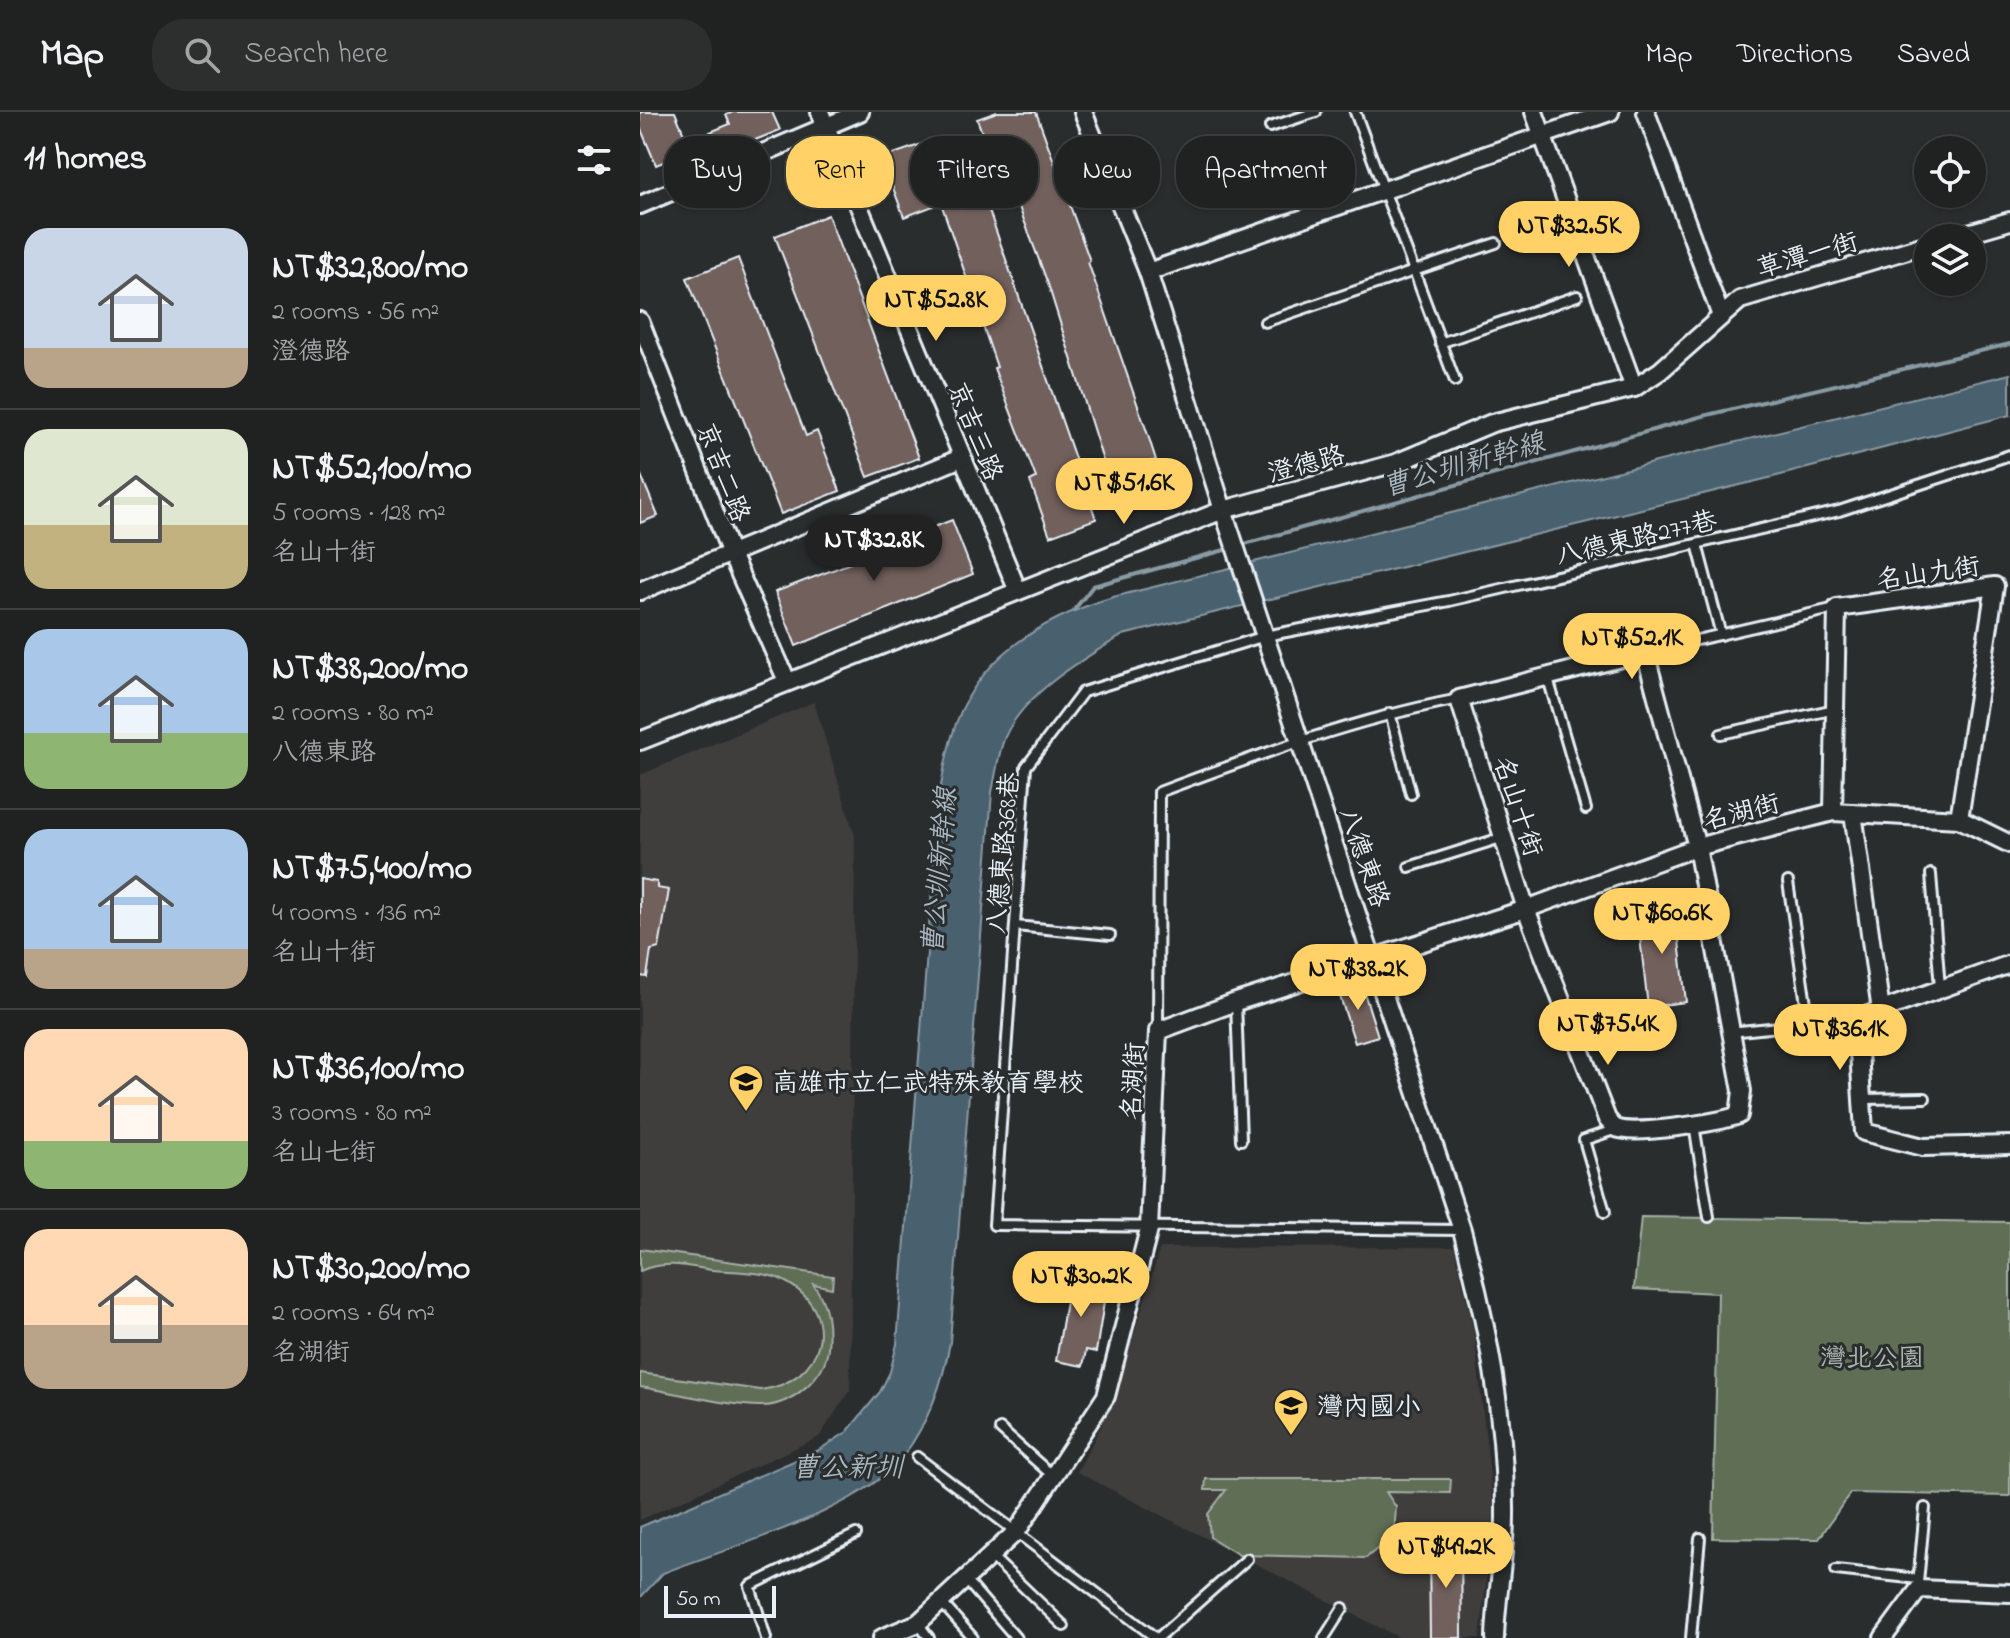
<!DOCTYPE html>
<html lang="en">
<head>
<meta charset="utf-8">
<style>
  :root { --surface:#202222; --page:#2d2f2f; --text:#f1f3f6; --muted:#a2a4a5; --line:#3d3f40; --accent:#ffd166 }
  body { margin:0; font-family:"Indie Flower","LXGW WenKai TC",sans-serif; background:var(--page); color:var(--text); height:100vh; display:flex; flex-direction:column; font-size:30px; white-space:nowrap }
  * { box-sizing:border-box; margin:0 }
  p { font-size:26px; color:var(--muted) }
  .icon { flex:none; width:44px; height:44px; fill:none; stroke:currentColor; stroke-width:2; stroke-linecap:round; stroke-linejoin:round }
  .map { position:relative; flex:1; overflow:hidden }
  .details { display:flex; flex-direction:column; background:var(--surface); width:640px }
  .details>* { flex:none }
  .banner { position:absolute; left:24px; top:24px; width:760px; height:72px; display:flex; gap:16px }
  .fabs { position:absolute; left:1274px; top:24px; display:grid; gap:16px }
  .fabs a { display:grid; place-items:center; width:72px; height:72px; border-radius:50%; background:var(--surface); box-shadow:0 2px 6px #0004,0 0 0 2px var(--line); font-size:40px }
  .scale { position:absolute; left:24px; bottom:20px; width:112px; box-sizing:border-box; padding-left:8px; border:4px solid #e8f1f8; border-top:0; font-size:22px; line-height:28px; white-space:nowrap; color:#e8f1f8; -webkit-text-stroke:6px #2a2d2e; paint-order:stroke }
  .price { position:absolute; translate:-50% -68px; padding:0 18px; border-radius:28px; background:var(--accent); color:#111; font-size:26px; line-height:52px; filter:drop-shadow(0 2px 4px #0008) }
  .price::after { content:''; position:absolute; left:50%; top:48px; width:24px; height:18px; margin-left:-12px; background:inherit; clip-path:polygon(0 0,100% 0,50% 100%) }
  .price.selected { background:#222; color:#fff }
  ul { padding:0; list-style:none }
  li { display:flex; align-items:center; gap:24px; height:200px; padding:0 24px }
  li+li { border-top:2px solid var(--line) }
  li span { display:grid; place-items:center; flex:none; width:224px; height:160px; border-radius:24px; color:#555 }
  li>.icon { margin-inline-start:auto }
  span .icon { width:96px; height:96px; fill:#fffc; stroke-width:1 }
  li b { font-size:34px }
  h2 { display:flex; justify-content:space-between; align-items:center; height:96px; padding:0 24px; font-size:34px }
  .chip { padding:0 28px; border-radius:32px; background:var(--surface); box-shadow:0 2px 6px #0004,0 0 0 2px var(--line); font-size:28px; line-height:72px }
  .chip.selected { background:var(--accent); color:#111 }
  header { display:flex; align-items:center; gap:48px; box-sizing:border-box; height:112px; padding:0 40px; background:var(--surface); border-bottom:2px solid var(--line) }
  header strong { font-size:38px }
  nav { display:flex; gap:44px; margin-inline-start:auto; font-size:28px }
  .search { width:560px; height:72px; background:var(--page); display:flex; align-items:center; gap:20px; box-sizing:border-box; padding:0 28px; border-radius:32px; color:var(--muted); font-size:30px }
  main { display:flex; flex:1; min-height:0 }
  .map>svg:first-child { display:block }
  .built { fill:#403d3c }
  .green { fill:#606e56; stroke:#a4b0a7; stroke-width:2 }
  .water { fill:#4a616e; stroke:#899ba5; stroke-width:2 }
  .lines { fill:none; stroke-linecap:round; stroke-linejoin:round }
  .stream { stroke:#899ba5; stroke-width:4 }
  .building { fill:#72615b; stroke:#e8f1f8; stroke-width:2 }
  .lane-casing { stroke:#e8f1f8; stroke-width:14 }
  .street-casing { stroke:#e8f1f8; stroke-width:22 }
  .lane { stroke:#2a2d2e; stroke-width:8 }
  .street { stroke:#2a2d2e; stroke-width:16 }
  .labels { text-anchor:middle; stroke-width:6; stroke-linejoin:round; paint-order:stroke }
  .street-label { font-size:26px; fill:#e8f1f8; stroke:#2a2d2e }
  .poi-label { font-size:26px; fill:#e8f1f8; stroke:#2a2d2e; text-anchor:start }
  .park-label { font-size:26px; fill:#abb6af; stroke:#2a2d2e }
  .water-label { font-size:28px; font-style:italic; fill:#a9b7c1; stroke:#2a2d2e }
</style>
</head>
<body>
<header>
<strong>Map</strong>
<div class="search"><svg class="icon" aria-label="search" viewBox="0 0 24 24"><circle cx="10" cy="10" r="6"/><path d="M15 15l6 6"/></svg>Search here</div>
<nav><a>Map</a><a>Directions</a><a>Saved</a></nav>
</header>
<main>
<section class="details">
<h2>11 homes<svg class="icon" aria-label="filters" viewBox="0 0 24 24"><path d="M4 7h16M4 17h16"/><circle cx="9" cy="7" r="2"/><circle cx="15" cy="17" r="2"/></svg></h2>
<ul>
<li><span style="background:linear-gradient(#c9d6e8 75%,#b9a48a 0)"><svg class="icon" aria-label="home" viewBox="0 0 24 24"><path d="M3 11l9-7 9 7M6 9v11h12V9"/></svg></span><div><b>NT$32,800/mo</b><p>2 rooms · 56 m²</p><p>澄德路</p></div></li>
<li><span style="background:linear-gradient(#dfe7d0 60%,#c2b280 0)"><svg class="icon" aria-label="home" viewBox="0 0 24 24"><path d="M3 11l9-7 9 7M6 9v11h12V9"/></svg></span><div><b>NT$52,100/mo</b><p>5 rooms · 128 m²</p><p>名山十街</p></div></li>
<li><span style="background:linear-gradient(#a9c7e8 65%,#8fb573 0)"><svg class="icon" aria-label="home" viewBox="0 0 24 24"><path d="M3 11l9-7 9 7M6 9v11h12V9"/></svg></span><div><b>NT$38,200/mo</b><p>2 rooms · 80 m²</p><p>八德東路</p></div></li>
<li><span style="background:linear-gradient(#a9c7e8 75%,#b9a48a 0)"><svg class="icon" aria-label="home" viewBox="0 0 24 24"><path d="M3 11l9-7 9 7M6 9v11h12V9"/></svg></span><div><b>NT$75,400/mo</b><p>4 rooms · 136 m²</p><p>名山十街</p></div></li>
<li><span style="background:linear-gradient(#ffd9b3 70%,#8fb573 0)"><svg class="icon" aria-label="home" viewBox="0 0 24 24"><path d="M3 11l9-7 9 7M6 9v11h12V9"/></svg></span><div><b>NT$36,100/mo</b><p>3 rooms · 80 m²</p><p>名山七街</p></div></li>
<li><span style="background:linear-gradient(#ffd9b3 60%,#b9a48a 0)"><svg class="icon" aria-label="home" viewBox="0 0 24 24"><path d="M3 11l9-7 9 7M6 9v11h12V9"/></svg></span><div><b>NT$30,200/mo</b><p>2 rooms · 64 m²</p><p>名湖街</p></div></li>
</ul>
</section>
<div class="map">
<svg width="1370" height="1526" viewBox="0 0 1370 1526">
  <rect width="100%" height="100%" fill="#2a2d2e"/>
  <filter id="ink" filterUnits="userSpaceOnUse"><feTurbulence type="fractalNoise" baseFrequency=".0125" numOctaves="2"/><feDisplacementMap in="SourceGraphic" scale="16" xChannelSelector="R" yChannelSelector="G"/><feConvolveMatrix kernelMatrix="1 2 1 2 8 2 1 2 1" color-interpolation-filters="sRGB"/></filter>
  <g filter="url(#ink)">
    <g class="built">
      <path d="M174 590 215 724 210 1278 179 1325 0 1408V663Z"/>
      <path d="M814 1135 834 1220 854 1400 840 1526H760L437 1360 474 1290 520 1136Z"/>
    </g>
    <g class="green">
      <path d="M1001 1105 1370 1110V1384L1210 1381 1179 1427 1073 1426 1078 1181 994 1177Z"/>
      <path d="M0 1137 193 1164 192 1176 173 1172C188 1192 190 1212 188 1237 185 1265 152 1293 123 1294 91 1295 34 1280 0 1275V1261L120 1278C184 1271 204 1200 144 1169 126 1159 93 1160 72 1158 47 1154 24 1148 0 1159Z"/>
      <path d="M566 1367H811L810 1381 746 1380 756 1395 754 1423 726 1446 599 1443 570 1425 568 1402 586 1378H565Z"/>
    </g>
    <path class="water" d="M1370 262V303L1133 365 483 523C444 546 384 581 365 625 358 641 356 663 352 680L310 1230C303 1271 289 1309 264 1343 223 1399 89 1435 23 1461L0 1486V1415L177 1339 207 1320 240 1280 250 1260 257 1232 299 684C303 664 306 643 312 624 334 546 401 507 473 485Z"/>
    <g class="lines">
      <g class="stream">
        <path d="M601 433 1063 304 1370 232"/>
        <path d="M434 498 453 474 592 436"/>
      </g>
    </g>
    <g class="building">
      <path d="M0 0H35L51 39 16 53 0 15Z"/>
      <path d="M93 0H132L140 18 80 42 70 20 90 12 86 3Z"/>
      <path d="M357 0H396L450 149 448 150 507 320 516 348 510 350 521 382 478 397 408 172 367 63 359 66 337 7Z"/>
      <path d="M296 27 321 96 345 87 456 407 410 424 390 369 396 366 354 256 357 255 301 91 264 105 242 46Z"/>
      <path d="M188 103 279 346 228 365 135 124Z"/>
      <path d="M98 146 166 324 177 319 200 379 141 402 47 166Z"/>
      <path d="M0 361 18 404 0 411Z"/>
      <path d="M312 408 333 462 156 534 135 480 263 431 262 427Z"/>
      <path d="M0 767 17 770V776L29 778 19 836 11 838 7 865 0 864Z"/>
      <path d="M1035 794 1046 890 1008 895 997 799Z"/>
      <path d="M720 868 738 924 715 931 697 875Z"/>
      <path d="M431 1160 458 1164 456 1176 466 1178 456 1240 446 1238 443 1254 416 1249Z"/>
      <path d="M789 1431H821L822 1526H790Z"/>
    </g>
    <g class="lines">
      <defs>
        <g id="lane">
          <path d="M715 0 815 269"/>
          <path d="M630 15 676 0"/>
          <path d="M625 210 856 131"/>
          <path d="M800 231 937 184"/>
          <path d="M1057 432 1081 523"/>
          <path d="M1005 540 1196 496"/>
          <path d="M907 563 946 697"/>
          <path d="M750 601 771 682"/>
          <path d="M1081 622 1195 597"/>
          <path d="M769 755 864 725"/>
          <path d="M1291 762 1300 876"/>
          <path d="M1148 770 1169 912"/>
          <path d="M375 814 470 823"/>
          <path d="M596 890 601 1028"/>
          <path d="M518 918 519 680C618 643 715 607 819 587"/>
          <path d="M1090 920 1217 907"/>
          <path d="M1223 987 1285 986"/>
          <path d="M1054 1013 1069 1105"/>
          <path d="M965 1100 944 1028 977 1017"/>
          <path d="M821 1118 354 1113 386 655 443 580 625 524 809 489 1199 399 1370 343"/>
          <path d="M360 1317 414 1365"/>
          <path d="M277 1345 516 1526"/>
          <path d="M352 1445 424 1514"/>
          <path d="M1196 1458 1278 1467"/>
          <path d="M326 1468 376 1526"/>
          <path d="M1278 1471 1285 1396"/>
          <path d="M301 1490 333 1526"/>
          <path d="M278 1511 289 1526"/>
          <path d="M126 1526 110 1474 216 1422"/>
          <path d="M518 1526 607 1447"/>
          <path d="M684 1526 703 1496"/>
          <path d="M1051 1526 1060 1426"/>
        </g>
        <g id="street">
          <path d="M180 0 377 477"/>
          <path d="M443 0 508 160 583 398 822 1118C847 1212 866 1306 865 1404 865 1444 856 1486 855 1526"/>
          <path d="M894 0 994 276"/>
          <path d="M1006 0 1081 204"/>
          <path d="M0 93 220 0"/>
          <path d="M1311 126 1370 109"/>
          <path d="M508 160 970 0"/>
          <path d="M0 209 91 442 147 569"/>
          <path d="M0 479 321 346"/>
          <path d="M1005 540 1057 735 1102 979 1099 1003C1080 1010 994 1024 976 1016 972 1014 970 1010 967 1007L886 797 819 587Z"/>
          <path d="M0 629 583 398 756 351 852 311 994 276 1020 259 1100 188 1288 132"/>
          <path d="M1193 700 1197 496 1355 474 1319 707"/>
          <path d="M1213 701 1241 899"/>
          <path d="M1370 852 1217 907 1224 1020 1283 1035 1370 1033"/>
          <path d="M242 1526 278 1511 377 1419 466 1284 509 1117 518 919 596 890 886 797 1057 735 1193 700 1319 707 1370 732"/>
          <path d="M1243 1526 1279 1477 1370 1481"/>
        </g>
      </defs>
      <use href="#lane" class="lane-casing"/>
      <use href="#street" class="street-casing"/>
      <use href="#lane" class="lane"/>
      <use href="#street" class="street"/>
    </g>
  </g>
  <defs>
    <symbol id="school-pin" viewBox="-11 -11 22 30"><path d="M0 17L-7.5 6A9.5 9.5 0 1 1 7.5 6Z" fill="#ffd166" stroke="#2a2d2e"/><path d="M0-5L7-2L0 1L-7-2ZM-4 1L0 2.5L4 1V4Q0 6-4 4Z" fill="#111"/></symbol>
  </defs>
  <g fill-rule="evenodd">
    <use href="#school-pin" x="86" y="950" width="40" height="54"/>
    <use href="#school-pin" x="631" y="1274" width="40" height="54"/>
  </g>
  <g class="labels">
    <g class="street-label">
      <text transform="translate(1167 142) rotate(-16)" y="9">草潭一街</text>
      <text transform="translate(336 319) rotate(68)" y="9">京吉三路</text>
      <text transform="translate(666 351) rotate(-15)" y="9">澄德路</text>
      <text transform="translate(84 360) rotate(69)" y="9">京吉二路</text>
      <text transform="translate(996 425) rotate(-13)" y="9">八德東路277巷</text>
      <text transform="translate(1288 460) rotate(-8)" y="9">名山九街</text>
      <text transform="translate(879 694) rotate(72)" y="9">名山十街</text>
      <text transform="translate(1101 699) rotate(-14)" y="9">名湖街</text>
      <text transform="translate(362 741) rotate(-85)" y="9">八德東路368巷</text>
      <text transform="translate(725 745) rotate(71)" y="9">八德東路</text>
      <text transform="translate(492 969) rotate(-87)" y="9">名湖街</text>
    </g>
    <g class="poi-label">
      <text x="132" y="979">高雄市立仁武特殊教育學校</text>
      <text x="677" y="1303">灣內國小</text>
    </g>
    <g class="park-label">
      <text x="1232" y="1254">灣北公園</text>
    </g>
    <g class="water-label">
      <text transform="translate(823 351) rotate(-16)" y="10">曹公圳新幹線</text>
      <text transform="translate(298 759) rotate(-85)" y="10">曹公圳新幹線</text>
      <text x="207" y="1364">曹公新圳</text>
    </g>
  </g>
</svg>
<div class="fabs">
<a><svg class="icon" aria-label="locate" viewBox="0 0 24 24"><circle cx="12" cy="12" r="6"/><path d="M12 2v4M12 18v4M2 12h4M18 12h4"/></svg></a>
<a><svg class="icon" aria-label="layers" viewBox="0 0 24 24"><path d="M12 4l9 5-9 5-9-5zM3 14l9 5 9-5"/></svg></a>
</div>
<div class="scale">50 m</div>
<b class="price" style="left:929px;top:157px">NT$32.5K</b>
<b class="price" style="left:296px;top:231px">NT$52.8K</b>
<b class="price" style="left:484px;top:414px">NT$51.6K</b>
<b class="price selected" style="left:234px;top:471px">NT$32.8K</b>
<b class="price" style="left:992px;top:569px">NT$52.1K</b>
<b class="price" style="left:1022px;top:844px">NT$60.6K</b>
<b class="price" style="left:718px;top:900px">NT$38.2K</b>
<b class="price" style="left:968px;top:955px">NT$75.4K</b>
<b class="price" style="left:1200px;top:960px">NT$36.1K</b>
<b class="price" style="left:441px;top:1207px">NT$30.2K</b>
<b class="price" style="left:806px;top:1478px">NT$49.2K</b>
<div class="banner">
<a class="chip">Buy</a>
<a class="chip selected">Rent</a>
<a class="chip">Filters</a>
<a class="chip">New</a>
<a class="chip">Apartment</a>
</div>
</div>
</main>
</body>
</html>
